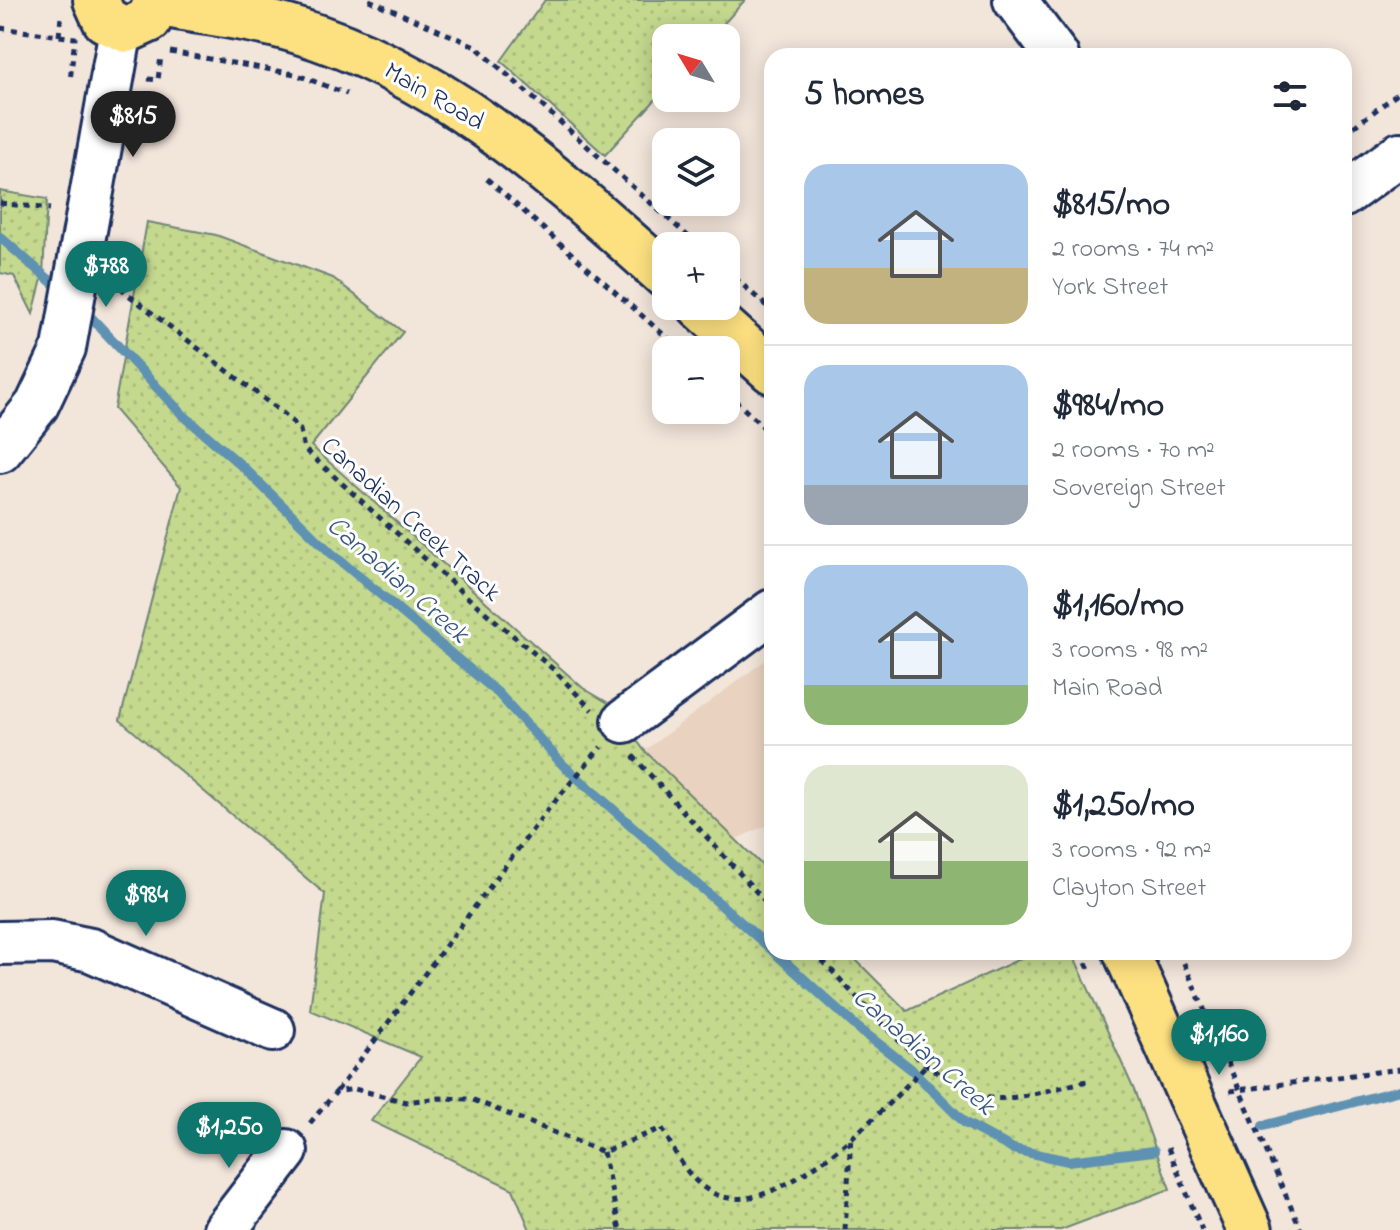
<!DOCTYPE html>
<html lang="en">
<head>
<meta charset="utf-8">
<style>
  :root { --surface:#fff; --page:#f2f2f3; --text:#1f2937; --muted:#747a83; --line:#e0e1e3; --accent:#0f766e }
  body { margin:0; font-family:"Indie Flower",sans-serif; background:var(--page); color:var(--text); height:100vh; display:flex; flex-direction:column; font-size:30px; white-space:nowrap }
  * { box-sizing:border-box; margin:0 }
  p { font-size:26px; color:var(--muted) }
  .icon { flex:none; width:44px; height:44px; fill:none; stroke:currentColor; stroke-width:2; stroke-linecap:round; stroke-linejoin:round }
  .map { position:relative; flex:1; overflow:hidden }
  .side { position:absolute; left:764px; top:48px; width:588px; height:912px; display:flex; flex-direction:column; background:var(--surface); border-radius:24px; box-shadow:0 4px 20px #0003 }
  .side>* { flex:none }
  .needle { width:52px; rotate:308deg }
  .controls { position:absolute; left:652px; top:24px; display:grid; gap:16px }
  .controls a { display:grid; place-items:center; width:88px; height:88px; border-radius:16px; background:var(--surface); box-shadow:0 4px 20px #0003; font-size:40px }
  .price { position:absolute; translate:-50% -68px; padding:0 18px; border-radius:28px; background:var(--accent); color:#fff; font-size:26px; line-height:52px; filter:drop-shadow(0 2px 4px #0008) }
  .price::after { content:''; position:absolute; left:50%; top:48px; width:24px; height:18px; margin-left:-12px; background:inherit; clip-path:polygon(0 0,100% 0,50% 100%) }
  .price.current { background:#222; color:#fff }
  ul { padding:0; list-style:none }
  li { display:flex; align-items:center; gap:24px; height:200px; padding:0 40px }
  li+li { border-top:2px solid var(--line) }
  li span { display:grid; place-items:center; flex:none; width:224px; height:160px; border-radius:24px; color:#555 }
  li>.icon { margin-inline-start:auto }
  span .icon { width:96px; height:96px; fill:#fffc; stroke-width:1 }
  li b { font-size:34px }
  h2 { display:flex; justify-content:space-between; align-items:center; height:96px; padding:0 40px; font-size:34px }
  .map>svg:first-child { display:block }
  .built { fill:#e9d3c0 }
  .park { fill:url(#park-dots); stroke:#708476; stroke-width:2 }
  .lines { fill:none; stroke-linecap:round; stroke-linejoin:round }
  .stream { stroke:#5e92b2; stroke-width:10 }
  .minor-casing { stroke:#1b2f5e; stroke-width:48 }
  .major-casing { stroke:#1b2f5e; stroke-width:50 }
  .path { stroke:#1b2f5e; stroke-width:5; stroke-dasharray:6 6; stroke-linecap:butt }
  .minor { stroke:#fff; stroke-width:42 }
  .major { stroke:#fde080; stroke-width:44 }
  .labels { text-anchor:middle; stroke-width:6; stroke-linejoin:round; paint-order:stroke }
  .street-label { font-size:26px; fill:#1b2f5e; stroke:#fff }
  .water-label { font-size:28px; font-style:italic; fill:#375881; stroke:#fff }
</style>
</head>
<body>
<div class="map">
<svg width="1400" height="1230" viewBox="0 0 1400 1230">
  <defs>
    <pattern id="park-dots" width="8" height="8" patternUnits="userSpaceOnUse" patternTransform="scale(2)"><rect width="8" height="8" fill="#c4d98e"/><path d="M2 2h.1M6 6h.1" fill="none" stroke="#a8bb7d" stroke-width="1.8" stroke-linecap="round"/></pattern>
  </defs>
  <rect width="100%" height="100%" fill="#f2e5da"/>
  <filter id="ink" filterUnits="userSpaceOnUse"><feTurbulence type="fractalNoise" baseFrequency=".0125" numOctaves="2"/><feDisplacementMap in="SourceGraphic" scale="16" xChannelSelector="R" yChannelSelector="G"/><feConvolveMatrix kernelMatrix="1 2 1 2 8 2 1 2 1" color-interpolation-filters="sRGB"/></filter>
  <g filter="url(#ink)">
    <path class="built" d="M772 655V823L736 839 644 751Z"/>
    <g class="park">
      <path d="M545 0H745L711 38H666V88L605 155 501 61Z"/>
      <path d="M0 191 47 199 43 275 33 314 14 276 0 273Z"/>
      <path d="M147 222 216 235 333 278 403 332 311 446 583 688 610 704 644 750 772 875V952H848L907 1011 1035 952H1072L1134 1090 1170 1189 1061 1230H530L513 1189 371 1121 421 1057 310 1010 325 894 120 720 181 487 114 409Z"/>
    </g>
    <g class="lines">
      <g class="stream">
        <path d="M0 237 62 291"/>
        <path d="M83 309 182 414 243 467 331 553 498 693 563 765 772 950"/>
        <path d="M774 952 858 1028 911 1069 965 1123 1013 1149 1068 1161 1154 1151"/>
        <path d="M1263 1126 1400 1090"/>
      </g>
      <defs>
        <g id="minor">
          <path d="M1015 0 1057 56"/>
          <path d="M1344 195 1400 154"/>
          <path d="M0 451 37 405 64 348 121 29"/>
          <path d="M624 721 772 611"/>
          <path d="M0 943 52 942 91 950 273 1030"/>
          <path d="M225 1230 286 1151"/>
        </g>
        <g id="major">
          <path d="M96 0 105 20 127 30 149 20 157 0"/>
          <path d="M157 3C202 13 250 16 295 30 444 74 553 175 666 276"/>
          <path d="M700 306 772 371"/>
          <path d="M1126 952 1250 1230"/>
        </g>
      </defs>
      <use href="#minor" class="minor-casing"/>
      <use href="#major" class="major-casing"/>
      <g class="path">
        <path d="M369 0 475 46 699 246"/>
        <path d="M0 28 75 38 70 81"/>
        <path d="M59 36 61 17"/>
        <path d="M170 52 295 74 347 94"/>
        <path d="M148 79 158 80 161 56"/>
        <path d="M1344 134 1400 92"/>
        <path d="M487 179 681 350"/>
        <path d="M0 203 50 209"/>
        <path d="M1344 246 1350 241"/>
        <path d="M726 270 772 311"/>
        <path d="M113 278 126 293 289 418 300 430 304 449 466 596 554 670 592 710"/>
        <path d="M726 392 772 435"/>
        <path d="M633 756 772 909"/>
        <path d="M814 952C857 995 932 1090 991 1098 1017 1101 1062 1086 1088 1081"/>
        <path d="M1081 952 1089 969"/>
        <path d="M1179 952 1301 1230"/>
        <path d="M337 1091 545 813 601 747"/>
        <path d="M1230 1091 1400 1069"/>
        <path d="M310 1123 336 1092 355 1089 406 1102 439 1098 471 1099 603 1152 662 1128C675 1152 688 1182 715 1194 777 1223 887 1107 926 1065"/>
        <path d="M1168 1148 1202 1230"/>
        <path d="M603 1152 620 1230"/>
        <path d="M845 1230 851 1136"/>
      </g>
      <use href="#minor" class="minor"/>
      <use href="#major" class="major"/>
    </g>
  </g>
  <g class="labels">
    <g class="street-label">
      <text transform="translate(435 95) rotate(30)" y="9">Main Road</text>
      <text transform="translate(412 518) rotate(42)" y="9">Canadian Creek Track</text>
    </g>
    <g class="water-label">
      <text transform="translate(399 578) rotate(41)" y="10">Canadian Creek</text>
      <text transform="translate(925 1050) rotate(41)" y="10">Canadian Creek</text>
    </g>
  </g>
</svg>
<div class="controls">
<a><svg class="needle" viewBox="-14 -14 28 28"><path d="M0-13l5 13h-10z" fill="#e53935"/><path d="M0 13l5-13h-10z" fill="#747a83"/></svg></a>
<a><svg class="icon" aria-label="layers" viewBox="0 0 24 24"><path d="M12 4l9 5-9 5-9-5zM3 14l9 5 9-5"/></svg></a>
<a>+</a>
<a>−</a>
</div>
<b class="price current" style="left:133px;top:159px">$815</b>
<b class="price" style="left:106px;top:309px">$788</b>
<b class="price" style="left:146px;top:938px">$984</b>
<b class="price" style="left:1219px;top:1077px">$1,160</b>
<b class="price" style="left:229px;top:1170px">$1,250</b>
<section class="side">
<h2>5 homes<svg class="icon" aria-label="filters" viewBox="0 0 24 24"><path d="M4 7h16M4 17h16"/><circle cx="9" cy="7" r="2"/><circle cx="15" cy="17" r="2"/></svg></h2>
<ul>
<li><span style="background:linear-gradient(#a9c7e8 65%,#c2b280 0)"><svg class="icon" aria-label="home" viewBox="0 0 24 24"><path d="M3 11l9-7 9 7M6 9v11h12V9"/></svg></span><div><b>$815/mo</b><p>2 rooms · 74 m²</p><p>York Street</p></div></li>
<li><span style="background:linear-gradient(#a9c7e8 75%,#9aa5b1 0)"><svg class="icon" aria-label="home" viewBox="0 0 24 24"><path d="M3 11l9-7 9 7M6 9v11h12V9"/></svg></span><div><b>$984/mo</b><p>2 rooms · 70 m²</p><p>Sovereign Street</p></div></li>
<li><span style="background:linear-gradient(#a9c7e8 75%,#8fb573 0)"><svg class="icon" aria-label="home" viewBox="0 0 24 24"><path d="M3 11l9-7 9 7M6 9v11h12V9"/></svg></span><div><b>$1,160/mo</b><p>3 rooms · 98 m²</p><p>Main Road</p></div></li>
<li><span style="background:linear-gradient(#dfe7d0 60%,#8fb573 0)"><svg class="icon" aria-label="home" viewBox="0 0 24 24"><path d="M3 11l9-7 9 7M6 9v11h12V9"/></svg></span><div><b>$1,250/mo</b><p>3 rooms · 92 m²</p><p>Clayton Street</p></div></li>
</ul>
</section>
</div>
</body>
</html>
